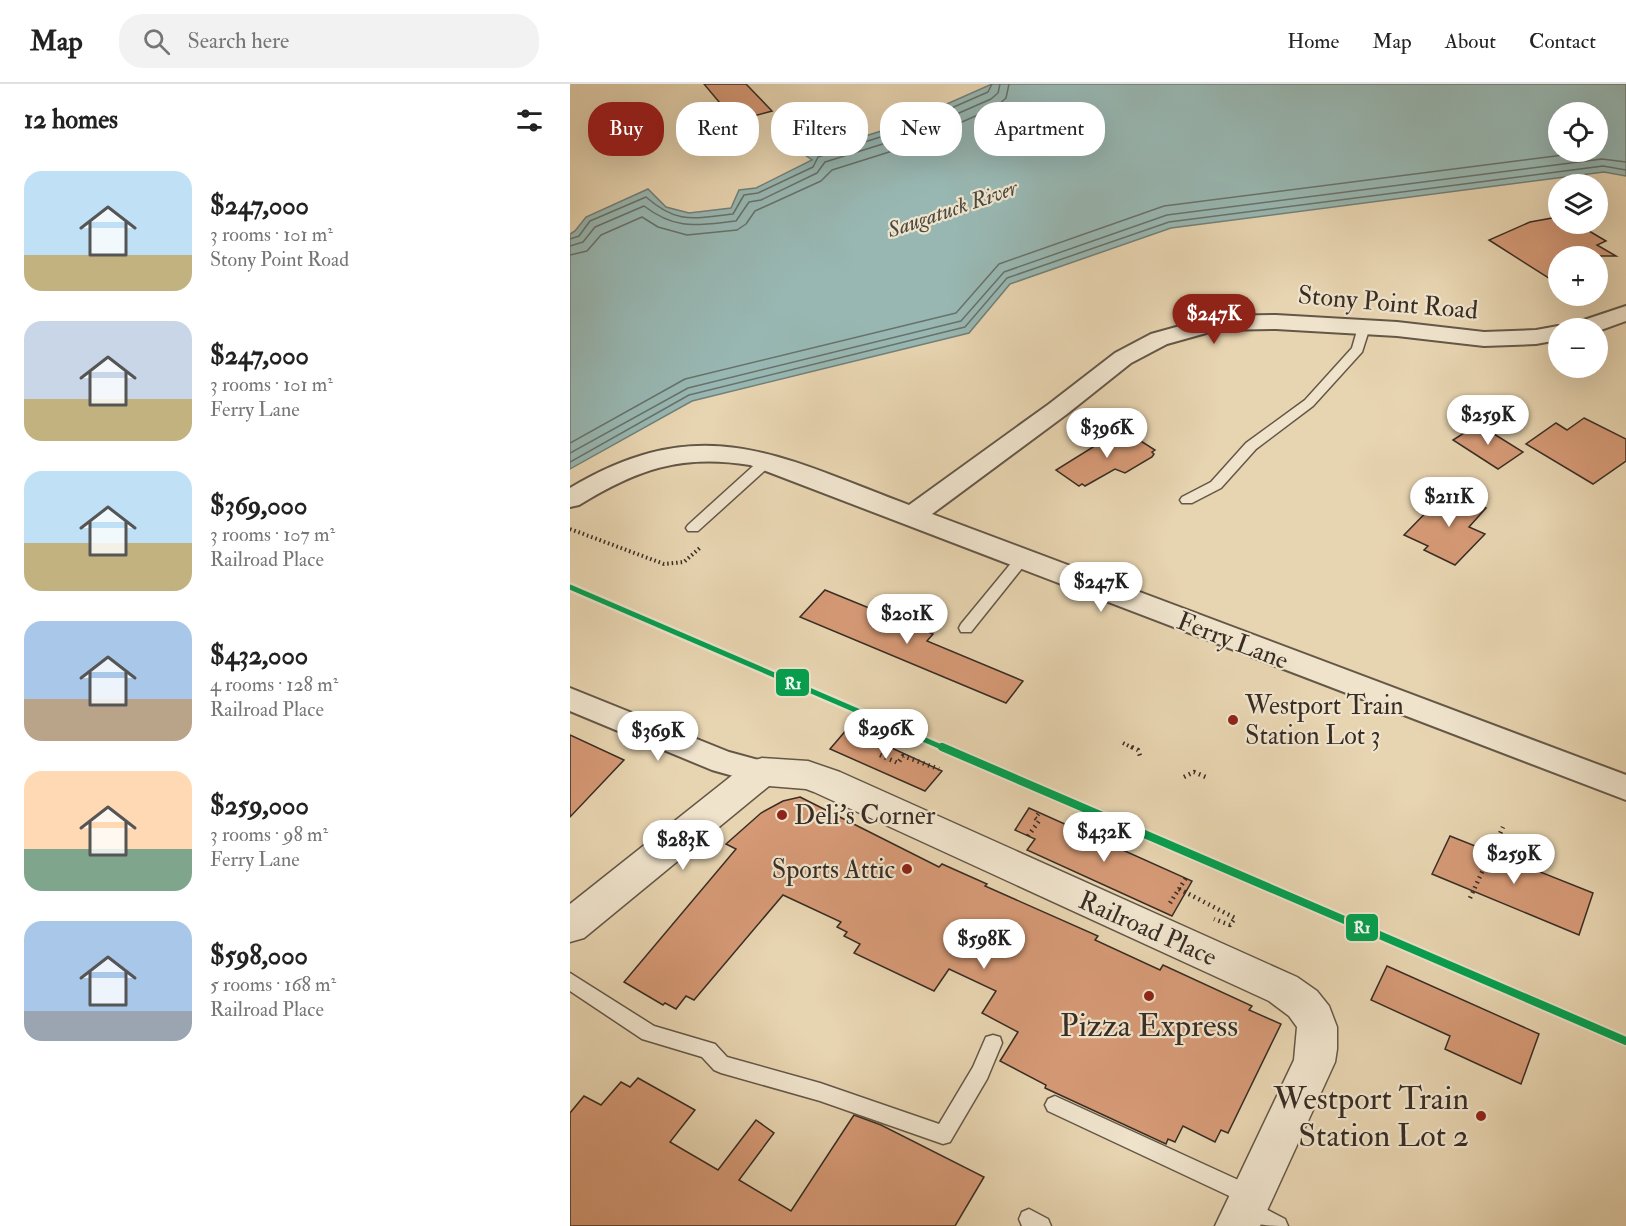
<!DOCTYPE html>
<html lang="en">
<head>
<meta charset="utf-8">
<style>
  :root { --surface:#fff; --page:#f2f2f2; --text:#222; --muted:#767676; --line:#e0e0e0; --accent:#8f2418 }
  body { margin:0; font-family:"IM FELL Double Pica",serif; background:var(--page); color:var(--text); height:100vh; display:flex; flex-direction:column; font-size:22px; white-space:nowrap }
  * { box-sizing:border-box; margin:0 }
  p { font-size:20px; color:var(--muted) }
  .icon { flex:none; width:33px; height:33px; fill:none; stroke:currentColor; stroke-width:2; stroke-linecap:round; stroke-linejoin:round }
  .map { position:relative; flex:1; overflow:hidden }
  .sheet { display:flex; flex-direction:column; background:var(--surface); width:570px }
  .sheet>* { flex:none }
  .guide { position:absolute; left:18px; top:18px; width:570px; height:54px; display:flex; gap:12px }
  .buttons { position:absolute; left:978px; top:18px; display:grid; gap:12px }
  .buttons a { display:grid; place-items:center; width:60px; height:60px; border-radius:50%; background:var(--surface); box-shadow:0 6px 24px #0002; font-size:30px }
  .price { position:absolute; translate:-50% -51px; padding:0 14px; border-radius:21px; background:#fff; color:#222; font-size:20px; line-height:39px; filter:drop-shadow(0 2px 3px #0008) }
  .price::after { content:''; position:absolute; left:50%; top:36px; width:18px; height:14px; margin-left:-9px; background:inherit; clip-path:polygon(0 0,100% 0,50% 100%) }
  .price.current { background:var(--accent); color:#fff }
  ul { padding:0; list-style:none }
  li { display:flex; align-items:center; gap:18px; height:150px; padding:0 24px }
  li span { display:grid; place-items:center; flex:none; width:168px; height:120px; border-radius:18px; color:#555 }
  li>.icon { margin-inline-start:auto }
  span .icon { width:72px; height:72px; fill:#fffc; stroke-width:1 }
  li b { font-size:26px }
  h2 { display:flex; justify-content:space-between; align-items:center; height:72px; padding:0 24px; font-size:26px }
  .pill { padding:0 21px; border-radius:24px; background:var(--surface); box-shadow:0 6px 24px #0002; font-size:21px; line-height:54px }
  .pill.current { background:var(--accent); color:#fff }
  header { display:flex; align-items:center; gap:36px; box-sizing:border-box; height:84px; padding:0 30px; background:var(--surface); border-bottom:2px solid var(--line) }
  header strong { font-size:28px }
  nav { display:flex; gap:33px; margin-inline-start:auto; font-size:21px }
  .search { width:420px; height:54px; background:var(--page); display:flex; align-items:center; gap:15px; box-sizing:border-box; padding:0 21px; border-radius:24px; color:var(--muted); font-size:22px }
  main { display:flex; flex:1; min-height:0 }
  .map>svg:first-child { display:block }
  .water { fill:#98b7b2; stroke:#728079; stroke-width:1.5; fill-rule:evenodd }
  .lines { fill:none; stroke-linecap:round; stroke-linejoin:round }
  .shore { stroke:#68726b; stroke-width:1.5 }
  .building { fill:#d59975; stroke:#382d24; stroke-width:1.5 }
  .service-casing { stroke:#645747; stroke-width:3 }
  .minor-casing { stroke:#645747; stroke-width:4 }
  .tertiary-casing { stroke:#645747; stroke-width:3 }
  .path-far1 { stroke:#382d24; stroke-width:4; stroke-dasharray:1.5 3; stroke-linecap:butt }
  .path { stroke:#382d24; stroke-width:4.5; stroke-dasharray:1.5 4; stroke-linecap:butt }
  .service { fill:#efe3cc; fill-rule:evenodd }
  .minor { fill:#efe3cc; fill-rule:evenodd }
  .tertiary { fill:#efe3cc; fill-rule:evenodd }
  .rail-1-far1-casing { stroke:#efe3cc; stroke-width:10 }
  .rail-1-casing { stroke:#efe3cc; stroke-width:12 }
  .rail-1-far1 { stroke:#03a04f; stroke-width:5 }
  .rail-1 { stroke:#03a04f; stroke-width:8 }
  .poi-dot { fill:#8f2418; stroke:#efe3cc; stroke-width:2 }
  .labels { text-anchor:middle; stroke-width:4.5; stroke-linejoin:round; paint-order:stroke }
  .far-water-label { font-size:22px; font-style:italic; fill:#4b4940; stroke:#efe3cc }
  .street-label { font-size:26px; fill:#382d24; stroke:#efe3cc }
  .poi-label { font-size:26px; fill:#382d24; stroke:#efe3cc; text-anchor:start }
  .near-poi-label { font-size:32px; fill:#382d24; stroke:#efe3cc }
  .line-badge { stroke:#efe3cc; stroke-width:2 }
  .badge-label { font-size:16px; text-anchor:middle; font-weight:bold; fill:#fff }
</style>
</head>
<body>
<header>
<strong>Map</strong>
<div class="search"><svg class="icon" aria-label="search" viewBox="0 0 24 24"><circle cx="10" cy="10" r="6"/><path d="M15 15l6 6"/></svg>Search here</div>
<nav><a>Home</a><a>Map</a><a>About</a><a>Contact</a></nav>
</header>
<main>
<section class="sheet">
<h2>12 homes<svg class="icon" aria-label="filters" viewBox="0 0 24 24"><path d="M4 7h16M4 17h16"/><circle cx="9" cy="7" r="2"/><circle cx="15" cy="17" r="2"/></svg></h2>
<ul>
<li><span style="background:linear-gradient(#bfe0f5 70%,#c2b280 0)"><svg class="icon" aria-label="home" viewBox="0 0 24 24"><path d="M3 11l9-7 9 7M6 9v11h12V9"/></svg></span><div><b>$247,000</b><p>3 rooms · 101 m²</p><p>Stony Point Road</p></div></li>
<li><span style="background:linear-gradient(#c9d6e8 65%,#c2b280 0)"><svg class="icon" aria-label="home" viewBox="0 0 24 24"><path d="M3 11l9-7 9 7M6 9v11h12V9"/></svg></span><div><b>$247,000</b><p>3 rooms · 101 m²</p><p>Ferry Lane</p></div></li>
<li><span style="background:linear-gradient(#bfe0f5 60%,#c2b280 0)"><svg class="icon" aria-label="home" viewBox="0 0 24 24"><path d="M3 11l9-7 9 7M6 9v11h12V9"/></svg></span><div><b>$369,000</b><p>3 rooms · 107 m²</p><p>Railroad Place</p></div></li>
<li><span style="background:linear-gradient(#a9c7e8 65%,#b9a48a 0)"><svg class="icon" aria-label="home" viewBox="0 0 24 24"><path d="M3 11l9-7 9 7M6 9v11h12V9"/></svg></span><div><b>$432,000</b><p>4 rooms · 128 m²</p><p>Railroad Place</p></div></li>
<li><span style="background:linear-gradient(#ffd9b3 65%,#7fa58c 0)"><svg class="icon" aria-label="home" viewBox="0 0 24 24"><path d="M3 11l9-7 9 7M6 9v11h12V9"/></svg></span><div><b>$259,000</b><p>3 rooms · 98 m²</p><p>Ferry Lane</p></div></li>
<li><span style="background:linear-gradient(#a9c7e8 75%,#9aa5b1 0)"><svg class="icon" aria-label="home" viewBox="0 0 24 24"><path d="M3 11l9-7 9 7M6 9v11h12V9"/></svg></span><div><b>$598,000</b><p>5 rooms · 168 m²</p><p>Railroad Place</p></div></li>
</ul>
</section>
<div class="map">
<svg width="1056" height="1142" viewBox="0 0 1056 1142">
  <rect width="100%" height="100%" fill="#e7d4b0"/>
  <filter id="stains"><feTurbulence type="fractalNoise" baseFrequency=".00333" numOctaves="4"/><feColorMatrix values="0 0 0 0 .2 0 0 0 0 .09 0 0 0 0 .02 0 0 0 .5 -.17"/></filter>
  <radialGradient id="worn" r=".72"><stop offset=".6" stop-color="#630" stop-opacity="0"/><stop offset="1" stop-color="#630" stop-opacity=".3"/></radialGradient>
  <path class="water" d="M422 0H1056V92L1034 88 601 144 440 200 399 249 122 317 0 385V150L5 147 16 133 78 105 96 123 119 129 161 124 169 106 186 104 242 76 235 71 327 42ZM988 28H1028V68H988Z"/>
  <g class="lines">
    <g class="shore">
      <path d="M0 155 9 152 20 137 76 113C108 141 124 134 163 130L174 111 188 109 243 83 248 73 329 47 418 8 422 0"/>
      <path d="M0 162 13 158 25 143 74 122C107 147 127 141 166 137L179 118 191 116 247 89 255 78 332 54 421 15 428 9 430 0"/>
      <path d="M0 171 17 167 31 151 72 133 88 143 117 151 167 146 176 140 185 127 251 97 262 86 335 63 426 23 436 14 439 0"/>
      <path d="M0 359 115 295 386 229 429 180 594 122 1017 68"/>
      <path d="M0 369 118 304 391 237 434 188 597 131 1032 75 1056 78"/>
      <path d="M0 378 119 311 395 243 437 194 599 138 1033 82 1056 86"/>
    </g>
  </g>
  <g class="building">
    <path d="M134 0H176L202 27 165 37Z"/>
    <path d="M988 133V140L1009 141 1036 157 1027 161 1046 172H988V200L919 156 960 138Z"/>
    <path d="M1014 334 1056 355V377L1023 400 956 360 986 339 997 346Z"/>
    <path d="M908 340 953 368 928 385 883 356Z"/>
    <path d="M552 345 585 366 582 368 584 370 582 373 555 389 545 385 515 402 512 400 509 402 486 386Z"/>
    <path d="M878 406 916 424 899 443 915 450 885 481 854 466 858 462 834 451Z"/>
    <path d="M255 506 363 550 357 557 453 597 436 619 230 533Z"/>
    <path d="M278 644 372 687 355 707 260 665Z"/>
    <path d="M0 651 54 676 0 733Z"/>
    <path d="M230 713 369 783 372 780 417 800 415 802 528 852 525 856 590 886 593 881 682 922 679 926 711 940 658 1049 651 1046 645 1058 613 1042 605 1058 598 1055 596 1060 475 1004 476 1001 430 977 448 948 412 929 426 907 379 885 364 907 284 869 290 860 274 852 277 848 267 843 271 838 213 811 124 916 116 912 106 925 95 919 93 921 54 898 166 765 156 760 191 729 213 717Z"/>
    <path d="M459 724 622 797 602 832 457 766 465 755 445 746Z"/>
    <path d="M880 752 1023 809 1009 851 862 790Z"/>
    <path d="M817 882 969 950 951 1000 875 965 880 952 801 916Z"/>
    <path d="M68 994 125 1026 100 1058 148 1086 186 1036 204 1049 169 1096 221 1127 284 1031 311 1041 414 1093 385 1142H0V1029L14 1012 31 1021 51 998 60 1003Z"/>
  </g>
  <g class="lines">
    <defs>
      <g id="service">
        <path d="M794 239 800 243 792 268 743 322 686 365 651 404 622 419H612L610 416 612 413 641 398 676 359 735 316 782 264 788 243Z"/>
        <path d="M197 373 202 374 204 377 202 380 128 447H118L116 444 118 441 192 374Z"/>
        <path d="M452 470 459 475 457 478 401 548H391L389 544 391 540 447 472Z"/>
        <path d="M0 889 84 942 145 960 157 973 250 999 369 1040 403 983 416 953 423 951 430 953 432 959 417 995 380 1058 373 1060 250 1017 151 989 144 986 132 973 72 955 0 907Z"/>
        <path d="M485 1012 688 1105 691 1112 686 1120 715 1135 718 1142C700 1142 673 1142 665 1125L670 1117 478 1027 475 1021 478 1015Z"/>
        <path d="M459 1125 478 1135 481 1142H452L449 1135 452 1128Z"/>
      </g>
      <g id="minor">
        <path d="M1056 222V237L1028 247V244H1002L1005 239Z"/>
        <path d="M706 231 827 238 914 248 966 246 988 242 996 244H988V256L966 260 914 262 827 252 706 245 647 246 597 260 561 279 497 330 362 430 1056 691V716L180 381C111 370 68 385 9 421L0 423V404C132 325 209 372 339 421L479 320 545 269 581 250 646 232Z"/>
        <path d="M0 604 159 668 203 680 207 688 203 696 192 700 142 686 0 627Z"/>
      </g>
      <path id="tertiary" d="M192 674 238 677 270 688 727 893 747 907 759 922 767 943V965L765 978 690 1142H645L724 976 727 943 719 932 699 917 244 708 236 705 199 702 14 854 0 858V820L179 678Z"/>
    </defs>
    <use href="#service" class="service-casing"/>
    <use href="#minor" class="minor-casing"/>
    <use href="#tertiary" class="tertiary-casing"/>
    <g class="path-far1">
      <path d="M0 445 94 480 114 478 131 463"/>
      <path d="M553 659 565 665"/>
    </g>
    <g class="path">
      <path d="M562 663 568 666 571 675"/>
      <path d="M310 671 328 679 333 672 369 685"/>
      <path d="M614 693 624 688 638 694"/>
      <path d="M458 752 469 737 465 734 469 729"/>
      <path d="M921 769 933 743"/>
      <path d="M609 805 665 834 660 841 644 835"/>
      <path d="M900 814 913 786"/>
      <path d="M600 819 616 794"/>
    </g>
    <use href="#service" class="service"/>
    <use href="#minor" class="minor"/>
    <use href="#tertiary" class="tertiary"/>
    <defs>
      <path id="rail-1-far1" d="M0 503 376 665"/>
      <path id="rail-1" d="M372 663 1056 957"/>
    </defs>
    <use href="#rail-1-far1" class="rail-1-far1-casing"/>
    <use href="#rail-1" class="rail-1-casing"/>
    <use href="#rail-1-far1" class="rail-1-far1"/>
    <use href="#rail-1" class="rail-1"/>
  </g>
  <g class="poi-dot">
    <circle cx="663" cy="636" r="6"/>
    <circle cx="212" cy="731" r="6"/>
    <circle cx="337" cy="785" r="6"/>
    <circle cx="579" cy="912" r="6"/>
    <circle cx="911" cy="1032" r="6"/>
  </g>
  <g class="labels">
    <g class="far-water-label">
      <text transform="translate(382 124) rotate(-19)" y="8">Saugatuck River</text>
    </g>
    <g class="street-label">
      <text transform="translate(818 218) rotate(5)" y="9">Stony Point Road</text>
      <text transform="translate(663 556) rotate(21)" y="9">Ferry Lane</text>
      <text transform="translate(578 844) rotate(24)" y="9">Railroad Place</text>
    </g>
    <g class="poi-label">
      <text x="675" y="630">Westport Train<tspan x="675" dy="30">Station Lot 3</tspan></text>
      <text x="224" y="740">Deli's Corner</text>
      <text x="325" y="794" text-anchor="end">Sports Attic</text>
    </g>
    <g class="near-poi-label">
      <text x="579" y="952">Pizza Express</text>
      <text x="899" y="1025" text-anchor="end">Westport Train<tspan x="899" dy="37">Station Lot 2</tspan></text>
    </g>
  </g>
  <g class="line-badge">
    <rect x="205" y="584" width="35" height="29" rx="6" fill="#03a04f"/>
    <rect x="775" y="829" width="34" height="29" rx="6" fill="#03a04f"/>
  </g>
  <g class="badge-label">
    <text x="223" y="605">R1</text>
    <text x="792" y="849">R1</text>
  </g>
  <rect width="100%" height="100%" filter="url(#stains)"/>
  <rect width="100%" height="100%" fill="url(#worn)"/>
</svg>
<div class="buttons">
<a><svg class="icon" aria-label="locate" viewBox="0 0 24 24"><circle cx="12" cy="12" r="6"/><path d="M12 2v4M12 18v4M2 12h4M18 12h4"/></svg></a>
<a><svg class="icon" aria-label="layers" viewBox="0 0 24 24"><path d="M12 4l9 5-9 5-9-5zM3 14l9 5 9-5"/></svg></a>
<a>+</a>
<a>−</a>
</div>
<b class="price current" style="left:644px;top:261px">$247K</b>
<b class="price" style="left:918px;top:362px">$259K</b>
<b class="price" style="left:537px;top:375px">$396K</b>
<b class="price" style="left:879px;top:444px">$211K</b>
<b class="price" style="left:531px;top:529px">$247K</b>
<b class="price" style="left:337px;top:561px">$201K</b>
<b class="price" style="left:316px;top:676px">$296K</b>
<b class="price" style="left:88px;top:678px">$369K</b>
<b class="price" style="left:534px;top:779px">$432K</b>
<b class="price" style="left:113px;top:787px">$283K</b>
<b class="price" style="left:944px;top:801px">$259K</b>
<b class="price" style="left:414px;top:886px">$598K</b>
<div class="guide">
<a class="pill current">Buy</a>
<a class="pill">Rent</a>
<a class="pill">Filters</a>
<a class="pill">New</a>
<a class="pill">Apartment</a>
</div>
</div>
</main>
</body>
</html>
